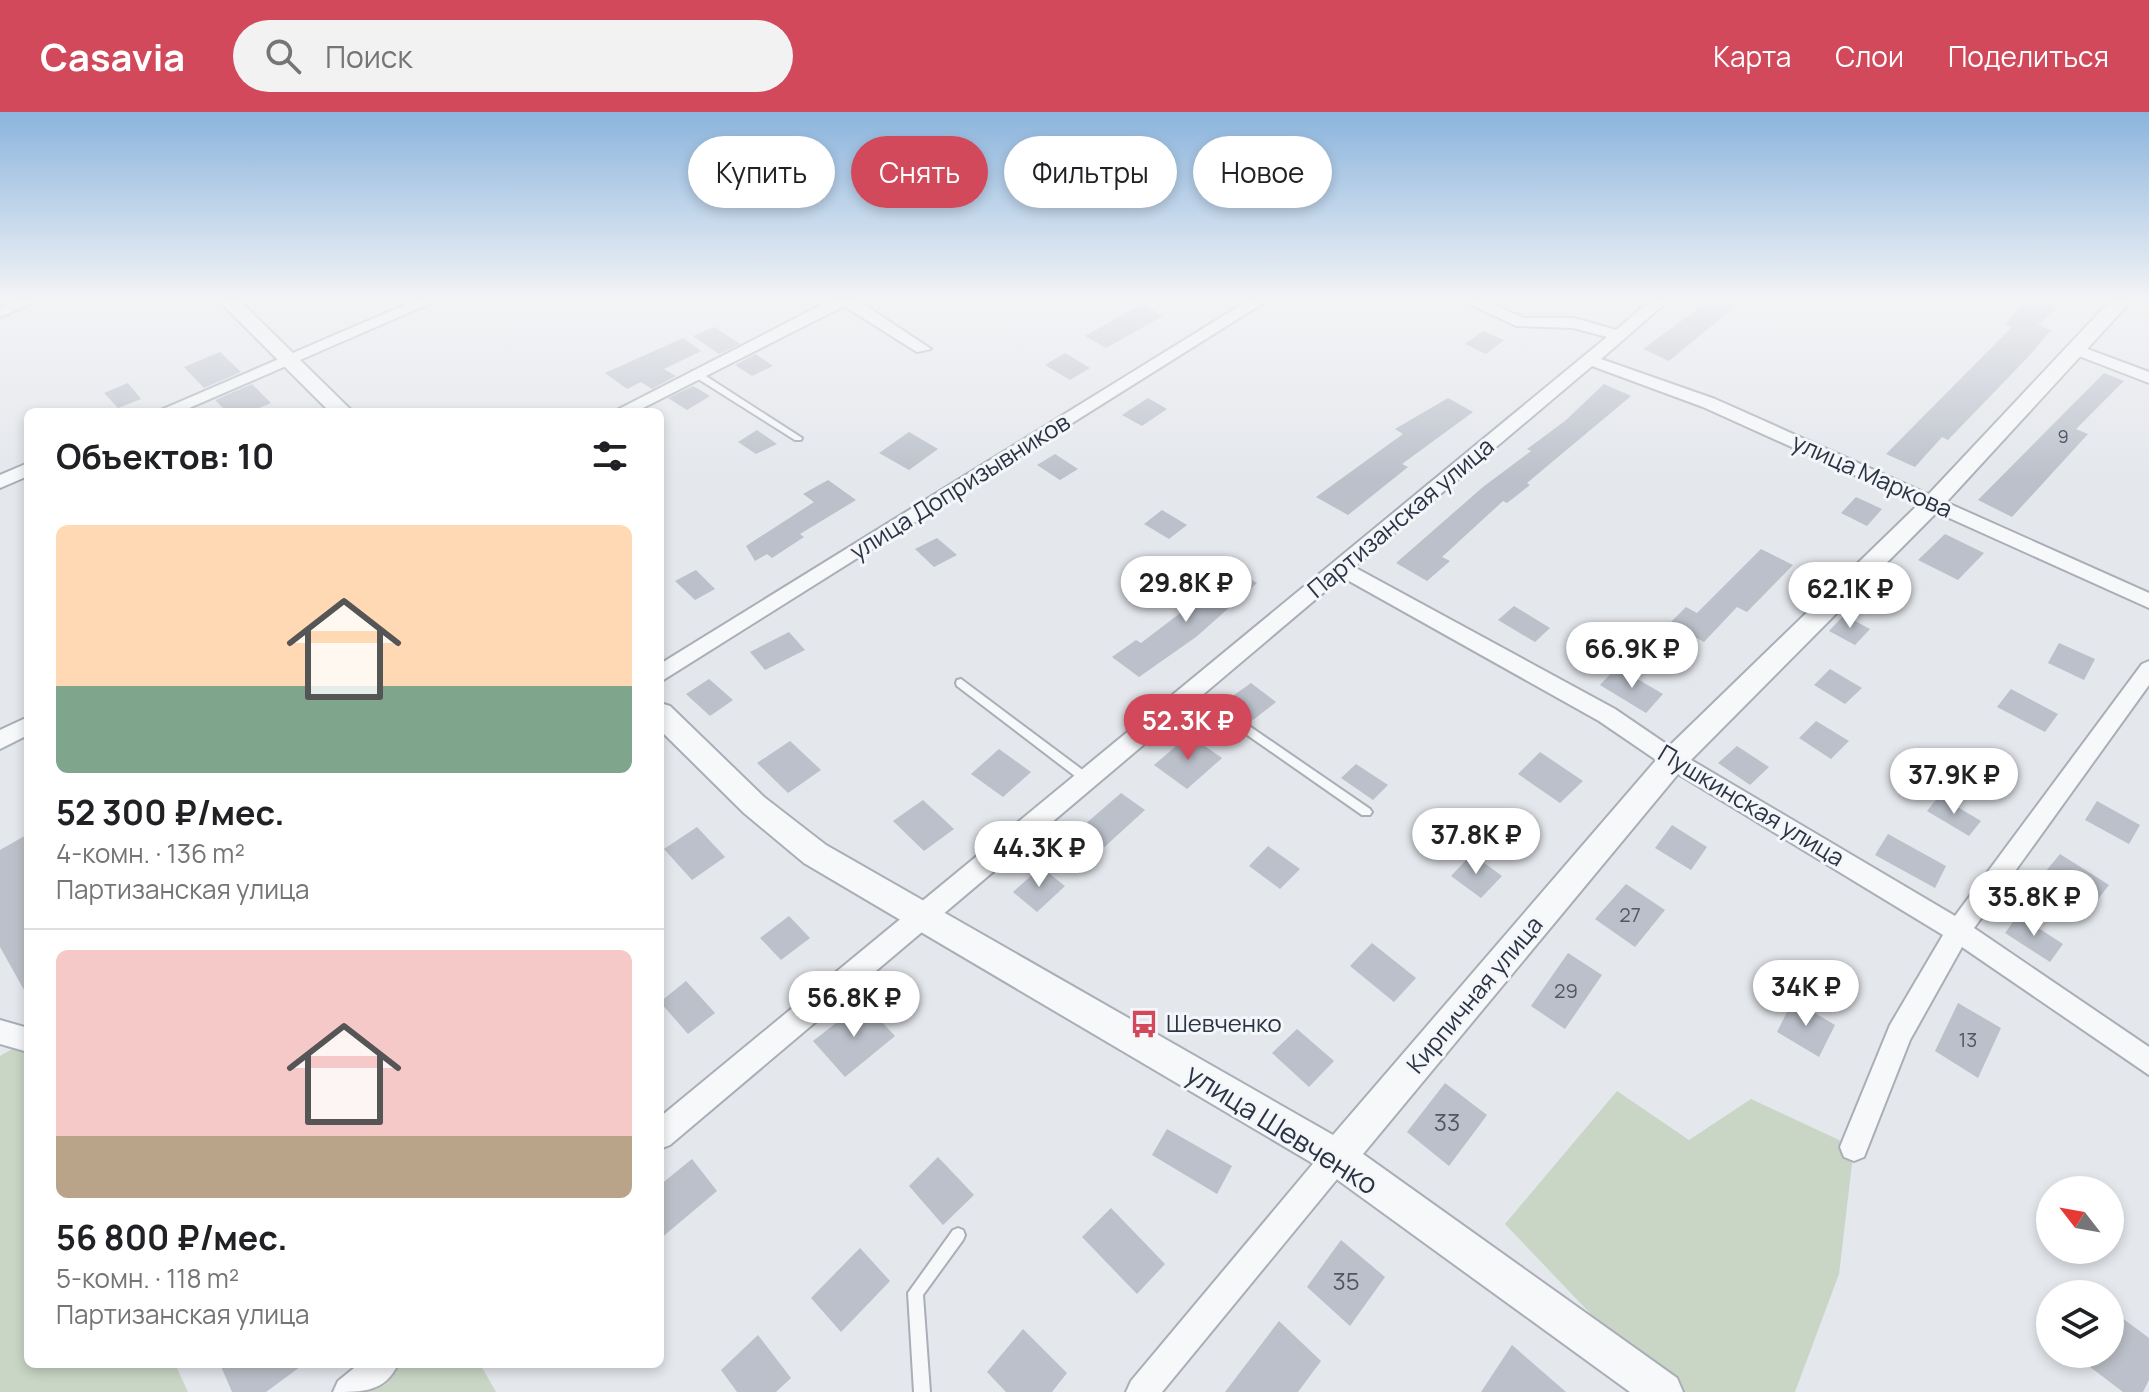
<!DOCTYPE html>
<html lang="ru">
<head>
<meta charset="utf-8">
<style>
  :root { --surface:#fff; --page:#f2f2f2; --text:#202124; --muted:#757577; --line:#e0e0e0; --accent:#d1495b }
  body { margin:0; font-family:Manrope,sans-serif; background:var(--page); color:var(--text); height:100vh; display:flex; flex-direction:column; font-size:30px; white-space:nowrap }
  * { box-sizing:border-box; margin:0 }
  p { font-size:26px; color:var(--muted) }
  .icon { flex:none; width:44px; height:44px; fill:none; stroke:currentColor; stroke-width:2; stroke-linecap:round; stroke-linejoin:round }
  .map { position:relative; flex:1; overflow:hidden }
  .side { position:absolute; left:24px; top:296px; width:640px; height:960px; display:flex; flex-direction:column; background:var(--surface); border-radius:12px; box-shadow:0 4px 12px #0003 }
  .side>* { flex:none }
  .guide { position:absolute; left:688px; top:24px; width:760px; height:72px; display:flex; gap:16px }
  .needle { width:52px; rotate:301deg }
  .tools { position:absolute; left:2036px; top:1064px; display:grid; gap:16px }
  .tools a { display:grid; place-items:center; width:88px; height:88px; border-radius:50%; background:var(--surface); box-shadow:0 4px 12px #0003; font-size:40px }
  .price { position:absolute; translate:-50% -68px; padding:0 18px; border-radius:28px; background:#fff; color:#222; font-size:26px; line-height:52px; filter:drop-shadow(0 2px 4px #0008) }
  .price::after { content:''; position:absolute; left:50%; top:48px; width:24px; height:18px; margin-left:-12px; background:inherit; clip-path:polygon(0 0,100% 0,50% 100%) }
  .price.on { background:var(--accent); color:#fff }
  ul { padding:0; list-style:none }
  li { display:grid; align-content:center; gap:16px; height:424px; padding:0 32px }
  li+li { border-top:2px solid var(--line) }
  li span { display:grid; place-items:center; height:248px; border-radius:12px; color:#555 }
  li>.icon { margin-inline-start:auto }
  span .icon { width:144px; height:144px; fill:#fffc; stroke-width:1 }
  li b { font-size:34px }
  h2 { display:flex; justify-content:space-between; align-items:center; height:96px; padding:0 32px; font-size:34px }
  .chip { padding:0 28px; border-radius:36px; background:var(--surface); box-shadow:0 4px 12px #0003; font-size:28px; line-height:72px }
  .chip.on { background:var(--accent); color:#fff }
  header { display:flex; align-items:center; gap:48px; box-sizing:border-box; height:112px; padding:0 40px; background:var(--accent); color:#fff }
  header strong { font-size:38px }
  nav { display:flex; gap:44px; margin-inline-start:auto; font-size:28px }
  .search { width:560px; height:72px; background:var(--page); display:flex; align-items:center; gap:20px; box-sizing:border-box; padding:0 28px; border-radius:44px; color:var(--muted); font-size:30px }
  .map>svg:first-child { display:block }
  .green { fill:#c9d6c5 }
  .building { fill:#bbc0ca }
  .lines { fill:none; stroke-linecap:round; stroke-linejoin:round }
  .service-casing { stroke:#a9aeb7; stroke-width:4 }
  .minor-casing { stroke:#a9aeb7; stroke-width:4 }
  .tertiary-casing { stroke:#a9aeb7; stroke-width:4 }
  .service { fill:#f7f8fa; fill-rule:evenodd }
  .minor { fill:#f7f8fa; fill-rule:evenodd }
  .tertiary { fill:#f7f8fa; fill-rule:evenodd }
  .labels { text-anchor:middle; stroke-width:6; stroke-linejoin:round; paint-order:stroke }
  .far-number-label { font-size:18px; fill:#4f5766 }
  .number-label { font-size:20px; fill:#4f5766 }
  .street-label { font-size:24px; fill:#2b3445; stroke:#f4f6f9 }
  .poi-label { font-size:24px; fill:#2b3445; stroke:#f4f6f9; text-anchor:start }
  .near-number-label { font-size:24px; fill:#4f5766 }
  .near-street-label { font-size:28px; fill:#2b3445; stroke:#f4f6f9 }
</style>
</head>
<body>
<header>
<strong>Casavia</strong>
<div class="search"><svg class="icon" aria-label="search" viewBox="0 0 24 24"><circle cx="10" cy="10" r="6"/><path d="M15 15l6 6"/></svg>Поиск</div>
<nav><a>Карта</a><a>Слои</a><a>Поделиться</a></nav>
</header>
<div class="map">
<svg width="2149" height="1280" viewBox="0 0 2149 1280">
  <rect width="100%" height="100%" fill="#e4e7ec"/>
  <g class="green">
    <path d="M24 930 28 938V1252H175L188 1280H0V944Z"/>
    <path d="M1617 979 1689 1028 1751 987 1854 1035 1839 1162 1795 1280H1665L1505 1112Z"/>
    <path d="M383 1252H480L496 1280H349Z"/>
  </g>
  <g class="building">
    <path d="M1710 188H1743L1669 249 1643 237Z"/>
    <path d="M2026 188H2041L2057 195 2038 213 2051 218 2029 244 1948 328 1942 325 1915 355 1886 342 2012 215 2005 212Z"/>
    <path d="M1142 192 1163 204 1106 236 1085 224Z"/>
    <path d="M714 215 740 232 719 242 693 224Z"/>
    <path d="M1483 219 1504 228 1486 242 1465 232Z"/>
    <path d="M683 226 701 239 664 257 676 264 652 277 641 270 627 277 605 261Z"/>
    <path d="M220 240 241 260 204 276 184 255Z"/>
    <path d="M1065 241 1090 256 1070 268 1045 253Z"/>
    <path d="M756 242 773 254 752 264 735 253Z"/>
    <path d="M2104 261 2124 269 2076 317 2088 322 2012 405 1978 388Z"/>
    <path d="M128 271 141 287 118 296 104 281Z"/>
    <path d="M252 272 271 291 250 300H227L215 288Z"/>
    <path d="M1604 272 1631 284 1527 371 1530 373 1507 391 1503 389 1442 445 1450 449 1427 469 1396 451 1483 375 1531 339 1527 337 1565 309Z"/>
    <path d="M693 274 710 284 687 298 668 286Z"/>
    <path d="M1148 286 1167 297 1142 314 1122 303Z"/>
    <path d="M1448 286 1473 300 1402 352 1408 355 1348 403 1316 385 1403 322 1395 317Z"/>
    <path d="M757 318 777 332 756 342 738 330Z"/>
    <path d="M909 320 938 337 909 358 879 341Z"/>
    <path d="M1055 342 1078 357 1060 368 1037 353Z"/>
    <path d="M828 368 856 388 800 422 804 425 772 446 767 442 755 449 746 434 814 390 803 382Z"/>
    <path d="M1856 385 1882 397 1867 414 1841 401Z"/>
    <path d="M1162 398 1187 413 1169 427 1144 412Z"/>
    <path d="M1945 422 1984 441 1958 468 1918 448Z"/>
    <path d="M937 426 957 443 934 455 915 437Z"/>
    <path d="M1761 437 1793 453 1747 500 1737 495 1704 530 1670 511 1686 495 1697 501Z"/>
    <path d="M1230 455 1257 471 1196 525 1139 565 1112 545 1136 528 1141 531 1217 473 1212 470Z"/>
    <path d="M696 458 715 477 695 488 675 469Z"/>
    <path d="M1514 494 1550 516 1535 530 1498 508Z"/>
    <path d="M1844 503 1870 517 1855 533 1829 519Z"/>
    <path d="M789 520 805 538 765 558 750 540Z"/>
    <path d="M2059 531 2095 547 2084 568 2048 551Z"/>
    <path d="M1617 555 1663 582 1646 601 1600 573Z"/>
    <path d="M1830 557 1862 576 1845 592 1814 573Z"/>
    <path d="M709 567 733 588 710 604 686 582Z"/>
    <path d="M1251 571 1276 590 1253 608 1227 588Z"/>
    <path d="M2011 577 2058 602 2045 620 1997 595Z"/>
    <path d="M1816 609 1849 629 1831 647 1799 626Z"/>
    <path d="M1189 623 1222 646 1187 677 1154 653Z"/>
    <path d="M790 629 821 658 788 681 757 651Z"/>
    <path d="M1737 634 1769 655 1750 673 1718 651Z"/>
    <path d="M999 637 1031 660 1003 685 971 662Z"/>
    <path d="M1540 640 1583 669 1560 691 1518 662Z"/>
    <path d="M1356 652 1388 673 1373 688 1341 666Z"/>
    <path d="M1121 681 1145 698 1099 740 1075 721Z"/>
    <path d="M1939 684 1981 709 1969 724 1927 699Z"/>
    <path d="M923 688 954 717 924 739 893 709Z"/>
    <path d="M2097 689 2140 713 2129 732 2085 708Z"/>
    <path d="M1672 713 1707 735 1691 758 1655 736Z"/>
    <path d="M697 715 725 745 692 768 664 737Z"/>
    <path d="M28 722V885L0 835V738Z"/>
    <path d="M1888 722 1946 754 1935 776 1875 743Z"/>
    <path d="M1268 734 1300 757 1280 777 1249 754Z"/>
    <path d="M1472 742 1502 764 1481 786 1451 764Z"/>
    <path d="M2060 742 2109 773 2095 791 2046 759Z"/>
    <path d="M1041 755 1065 774 1037 800 1013 780Z"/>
    <path d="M1626 772 1665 798 1635 835 1595 807Z"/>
    <path d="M2018 803 2063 832 2050 850 2005 821Z"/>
    <path d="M789 804 810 826 781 848 760 826Z"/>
    <path d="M1372 831 1416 866 1394 890 1350 854Z"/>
    <path d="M1568 841 1602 863 1565 917 1531 894Z"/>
    <path d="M686 869 715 901 688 922 660 890Z"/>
    <path d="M1793 888 1835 913 1819 945 1777 920Z"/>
    <path d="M863 890 895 924 845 965 813 929Z"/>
    <path d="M1958 891 2001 916 1978 966 1935 939Z"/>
    <path d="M1297 917 1334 949 1309 975 1272 941Z"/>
    <path d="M1445 971 1487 1003 1449 1054 1407 1020Z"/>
    <path d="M1167 1017 1232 1054 1217 1082 1152 1043Z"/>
    <path d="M938 1045 974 1083 943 1113 909 1074Z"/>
    <path d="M692 1047 717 1079 660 1127V1073Z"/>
    <path d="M1111 1096 1165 1152 1137 1182 1082 1125Z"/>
    <path d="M1341 1128 1385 1165 1350 1214 1307 1175Z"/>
    <path d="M860 1136 890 1169 841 1220 811 1186Z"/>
    <path d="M2110 1197 2149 1226V1268L2143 1280H2123L2073 1242H2110Z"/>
    <path d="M1279 1209 1321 1249 1298 1280H1225Z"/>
    <path d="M1023 1217 1067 1261 1052 1280H1006L987 1260Z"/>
    <path d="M758 1223 791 1266 776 1280H737L721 1258Z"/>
    <path d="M1512 1233 1566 1280H1481Z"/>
    <path d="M220 1252H304L266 1280H232Z"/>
  </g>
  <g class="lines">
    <defs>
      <g id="service">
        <path d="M692 259H698L802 326 801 328H795L692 263Z"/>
        <path d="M961 567 1092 665 1094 668 1092 671H1084L957 574 956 571 957 568Z"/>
        <path d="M1194 576 1370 697 1372 700 1370 703H1362L1190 583 1189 580 1190 577Z"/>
        <path d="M958 1116 963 1118 965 1123 963 1128 923 1183 930 1280H914L908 1181 953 1118Z"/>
      </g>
      <g id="minor">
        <path d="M17 188H40L0 205V195Z"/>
        <path d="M416 188H438L180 300H156Z"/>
        <path d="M831 188H857L931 237 917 240 844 194 635 300H613Z"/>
        <path d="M1249 188H1268L660 570V552Z"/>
        <path d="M1461 188H1482L1524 206H1574L1616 218 1651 188H1669L1601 247 1715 287 2149 481V496L1703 295 1592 254 1354 455 1615 597 1681 642 1955 804 2142 552 2149 549V573L1974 816 2149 935V963L1962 835 1910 928 1864 1045 1854 1049 1844 1045 1840 1035 1890 913 1943 823 1665 654 1599 609 1342 465 670 1033 660 1037V1005L1607 225 1573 216 1516 214Z"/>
        <path d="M2077 233 2149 260V271L2071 241V235Z"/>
        <path d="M28 351V364L0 376V363Z"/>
        <path d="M28 605V623L0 637V618Z"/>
        <path d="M0 908 28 916V940L0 932Z"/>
        <path d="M1337 1031 1347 1035 1351 1045 1347 1055 1162 1280H1126L1131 1269 1327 1035Z"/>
        <path d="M359 1252H398C385 1280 363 1280 333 1280L338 1269Z"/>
      </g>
      <g id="tertiary">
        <path d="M218 188H239L353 300H330Z"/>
        <path d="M2111 188H2132L1941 396 1683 656 1363 1042 1677 1266 1683 1280H1630L1324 1058 804 751 744 701 660 618V591L670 594 764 685 826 733 1333 1023 1663 640 1925 386Z"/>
      </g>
    </defs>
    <use href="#service" class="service-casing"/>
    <use href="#minor" class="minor-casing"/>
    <use href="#tertiary" class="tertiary-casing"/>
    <use href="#service" class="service"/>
    <use href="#minor" class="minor"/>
    <use href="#tertiary" class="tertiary"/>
  </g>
  <linearGradient id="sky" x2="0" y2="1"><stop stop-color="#8bb4dd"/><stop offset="0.51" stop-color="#f3f4f6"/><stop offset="1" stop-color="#f3f4f6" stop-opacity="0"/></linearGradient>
  <rect width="2149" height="367" fill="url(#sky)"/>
  <defs>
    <symbol id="bus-bare" viewBox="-9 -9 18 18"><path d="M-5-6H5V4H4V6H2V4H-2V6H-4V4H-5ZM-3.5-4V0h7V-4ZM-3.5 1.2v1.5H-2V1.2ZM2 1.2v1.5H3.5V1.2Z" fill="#d1495b" stroke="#f4f6f9" stroke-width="2.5" paint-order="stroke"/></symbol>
  </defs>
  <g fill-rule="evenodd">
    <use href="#bus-bare" x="1124" y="892" width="40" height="40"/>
  </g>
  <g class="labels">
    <g class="far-number-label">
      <text x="2063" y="331">9</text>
    </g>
    <g class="number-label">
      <text x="1630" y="810">27</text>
      <text x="1566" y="886">29</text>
      <text x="1968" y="935">13</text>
    </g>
    <g class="street-label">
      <text transform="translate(1872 364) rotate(24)" y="8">улица Маркова</text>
      <text transform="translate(960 375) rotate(-32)" y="8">улица Допризывников</text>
      <text transform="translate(1401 406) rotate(-40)" y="8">Партизанская улица</text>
      <text transform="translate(1751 694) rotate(31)" y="8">Пушкинская улица</text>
      <text transform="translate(1475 883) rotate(-50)" y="8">Кирпичная улица</text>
    </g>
    <g class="poi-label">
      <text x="1166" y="920">Шевченко</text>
    </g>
    <g class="near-number-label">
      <text x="1447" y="1019">33</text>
      <text x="1346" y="1178">35</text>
    </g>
    <g class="near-street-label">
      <text transform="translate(1282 1017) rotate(32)" y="10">улица Шевченко</text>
    </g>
  </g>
</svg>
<div class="tools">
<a><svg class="needle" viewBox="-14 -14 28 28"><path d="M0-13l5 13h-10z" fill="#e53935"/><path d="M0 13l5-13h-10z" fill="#757577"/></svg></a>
<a><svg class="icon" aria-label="layers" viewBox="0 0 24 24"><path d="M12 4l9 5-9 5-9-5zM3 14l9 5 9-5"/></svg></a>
</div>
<b class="price" style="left:1186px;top:512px">29.8K ₽</b>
<b class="price" style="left:1850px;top:518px">62.1K ₽</b>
<b class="price" style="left:1632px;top:578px">66.9K ₽</b>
<b class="price on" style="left:1188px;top:650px">52.3K ₽</b>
<b class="price" style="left:1954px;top:704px">37.9K ₽</b>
<b class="price" style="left:1476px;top:764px">37.8K ₽</b>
<b class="price" style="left:1039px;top:777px">44.3K ₽</b>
<b class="price" style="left:2034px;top:826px">35.8K ₽</b>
<b class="price" style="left:1806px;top:916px">34K ₽</b>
<b class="price" style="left:854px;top:927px">56.8K ₽</b>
<div class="guide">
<a class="chip">Купить</a>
<a class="chip on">Снять</a>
<a class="chip">Фильтры</a>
<a class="chip">Новое</a>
</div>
<section class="side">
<h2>Объектов: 10<svg class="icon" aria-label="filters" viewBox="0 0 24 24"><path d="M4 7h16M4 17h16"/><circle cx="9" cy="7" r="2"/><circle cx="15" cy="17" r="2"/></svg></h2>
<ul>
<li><span style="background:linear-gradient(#ffd9b3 65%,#7fa58c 0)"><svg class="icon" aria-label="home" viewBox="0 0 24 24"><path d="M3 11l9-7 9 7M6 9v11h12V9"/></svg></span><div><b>52 300 ₽/мес.</b><p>4-комн. · 136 m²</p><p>Партизанская улица</p></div></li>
<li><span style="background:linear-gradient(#f6c9c9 75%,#b9a48a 0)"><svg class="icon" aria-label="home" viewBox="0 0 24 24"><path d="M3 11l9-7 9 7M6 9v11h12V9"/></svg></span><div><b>56 800 ₽/мес.</b><p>5-комн. · 118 m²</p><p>Партизанская улица</p></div></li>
</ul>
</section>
</div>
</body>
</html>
